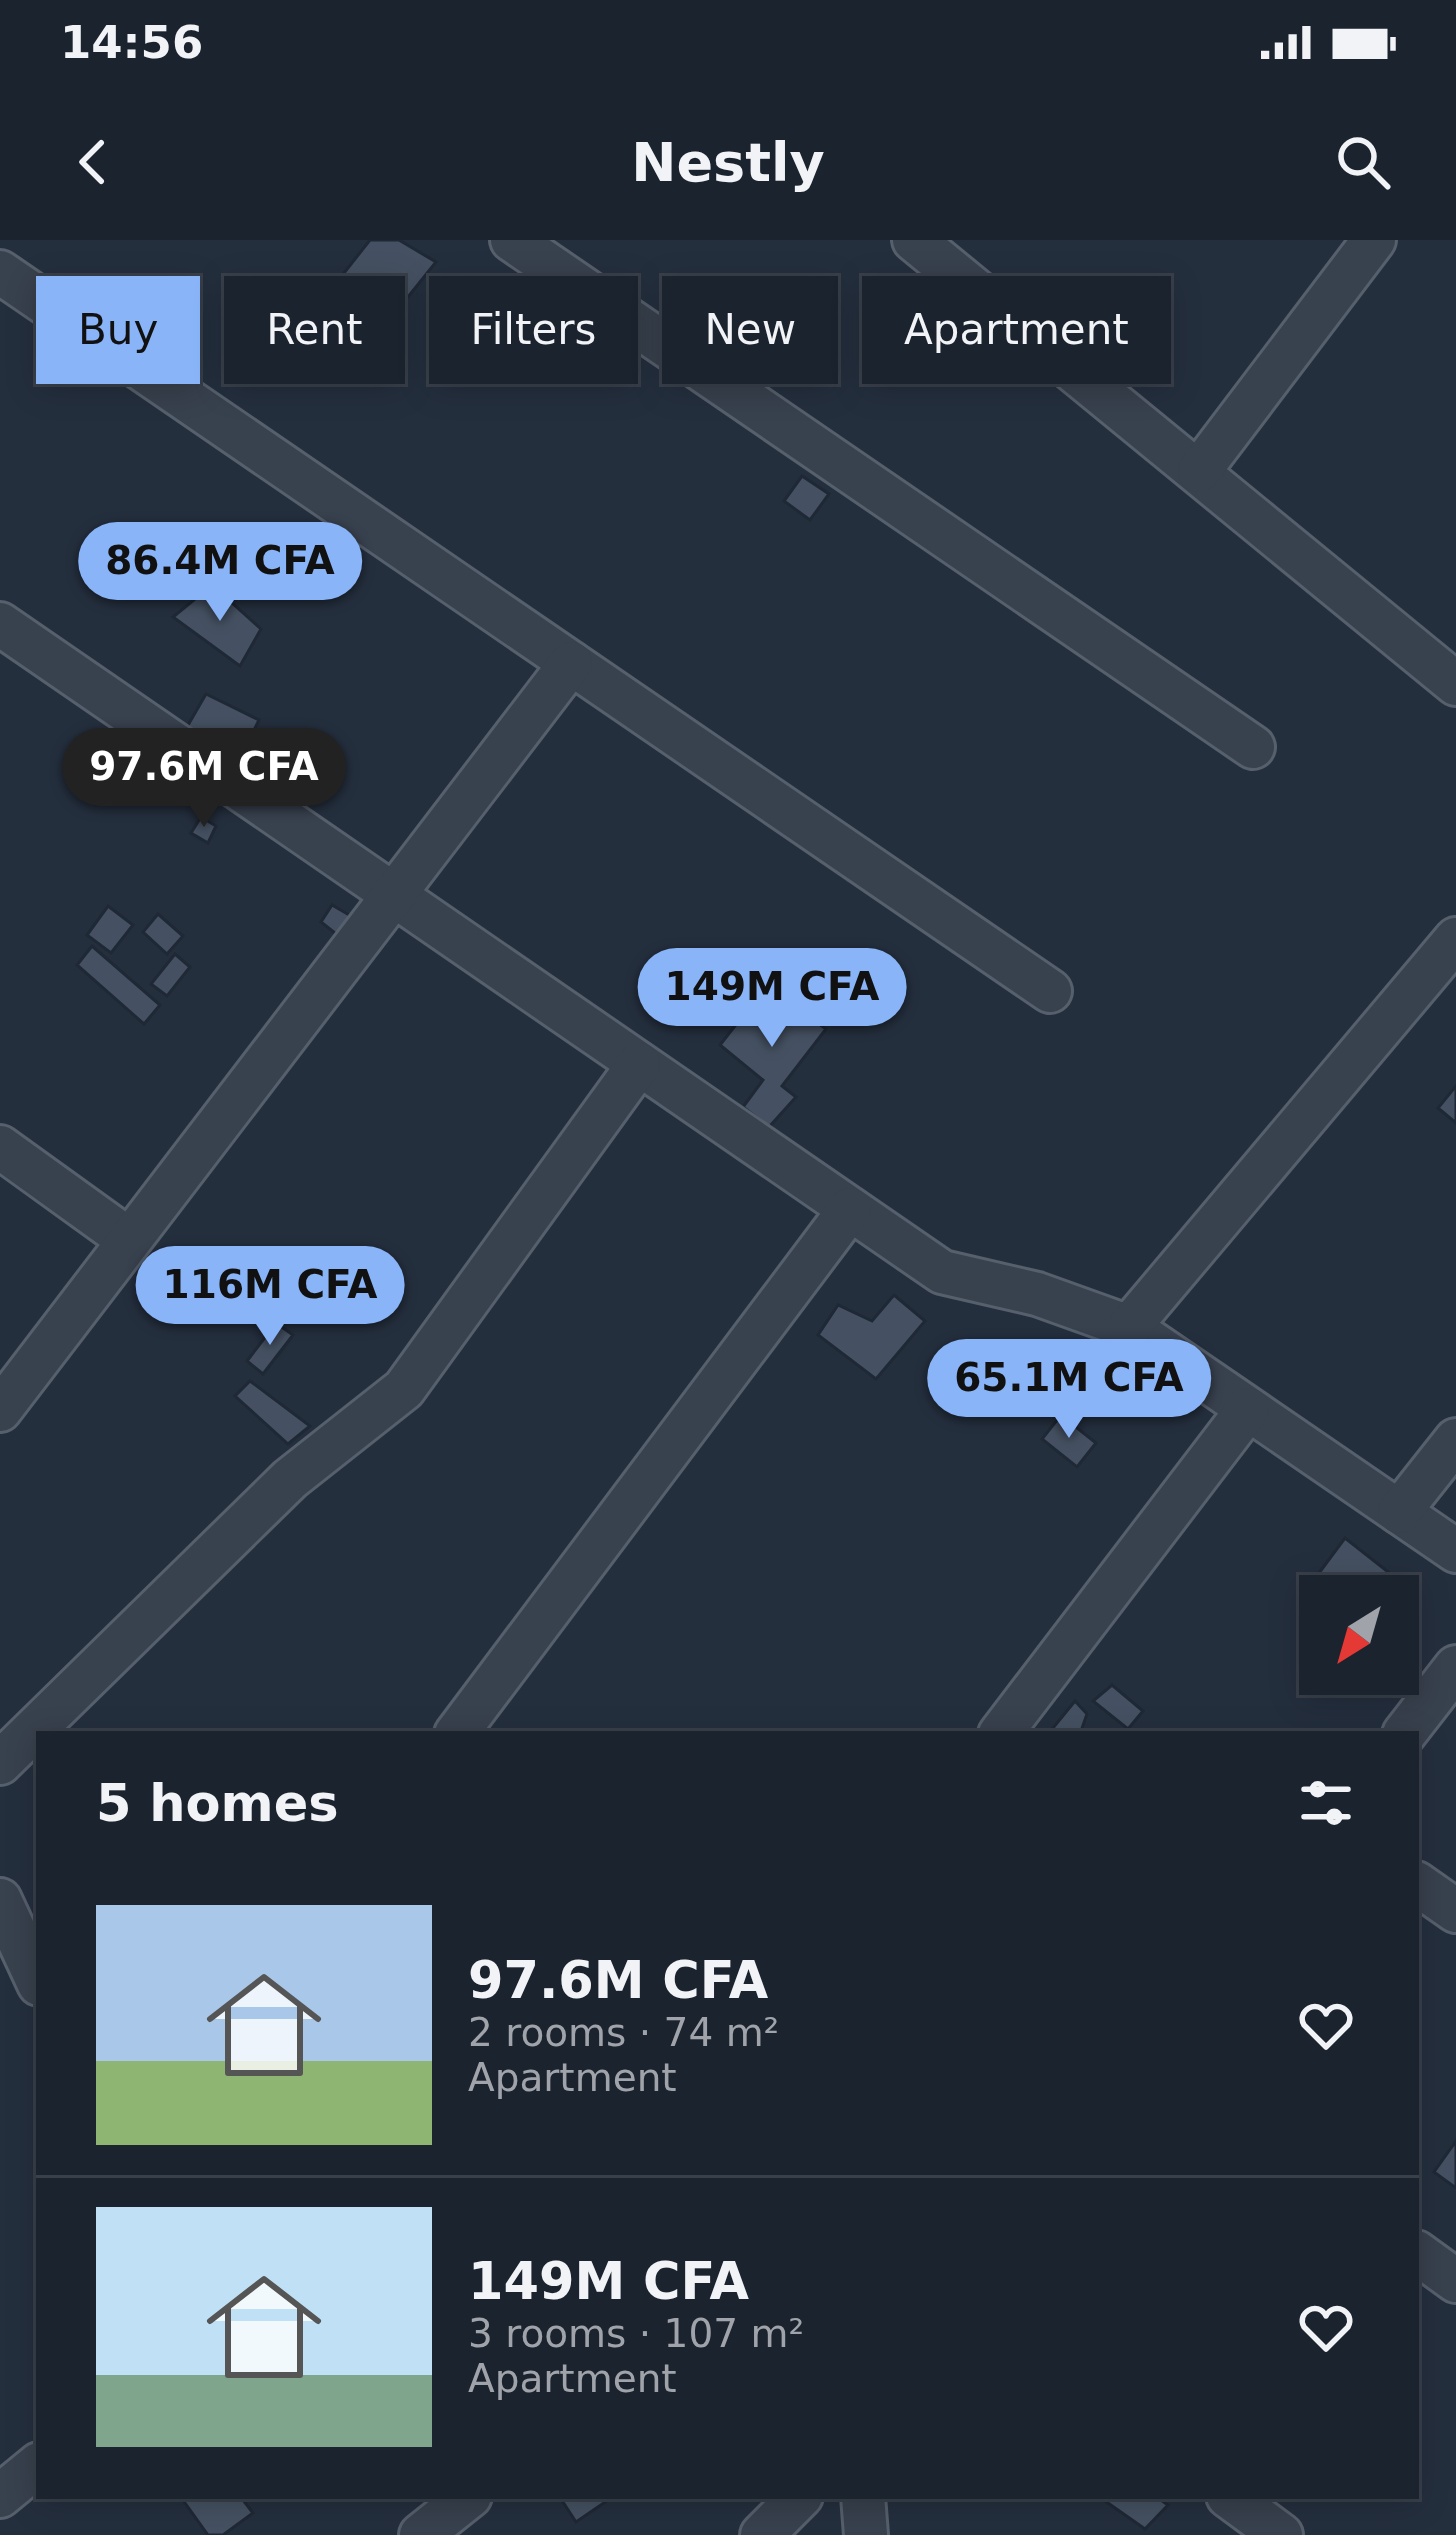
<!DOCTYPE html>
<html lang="en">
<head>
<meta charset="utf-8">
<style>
  :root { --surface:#1b232e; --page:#242b36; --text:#f1f3f6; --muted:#a0a4aa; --line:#39404a; --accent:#8ab4f8 }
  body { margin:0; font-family:"DejaVu Sans",sans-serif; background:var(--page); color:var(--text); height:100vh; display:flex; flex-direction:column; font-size:45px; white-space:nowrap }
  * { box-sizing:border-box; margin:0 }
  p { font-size:39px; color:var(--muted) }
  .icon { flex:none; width:66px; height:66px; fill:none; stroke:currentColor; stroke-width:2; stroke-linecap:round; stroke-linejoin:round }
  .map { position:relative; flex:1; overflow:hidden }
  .side { position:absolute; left:36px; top:1491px; width:1383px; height:768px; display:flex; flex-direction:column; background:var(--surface); border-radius:0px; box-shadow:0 6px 30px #0003,0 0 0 3px var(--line) }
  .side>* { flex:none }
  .guide { position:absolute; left:36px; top:36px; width:1386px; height:108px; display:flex; gap:24px }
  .needle { width:78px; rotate:217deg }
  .fabs { position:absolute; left:1299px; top:1335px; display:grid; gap:24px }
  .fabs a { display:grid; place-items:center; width:120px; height:120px; border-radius:0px; background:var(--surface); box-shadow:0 6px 30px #0003,0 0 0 3px var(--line); font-size:60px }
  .price { position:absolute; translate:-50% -102px; padding:0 27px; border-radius:42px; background:var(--accent); color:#111; font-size:39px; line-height:78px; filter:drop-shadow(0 3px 6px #0008) }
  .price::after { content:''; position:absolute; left:50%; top:72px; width:36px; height:27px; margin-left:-18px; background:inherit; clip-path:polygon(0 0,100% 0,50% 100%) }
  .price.current { background:#222; color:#fff }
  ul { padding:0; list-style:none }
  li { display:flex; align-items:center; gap:36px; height:300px; padding:0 60px }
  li+li { border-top:3px solid var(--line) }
  li span { display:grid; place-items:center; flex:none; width:336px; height:240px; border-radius:0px; color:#555 }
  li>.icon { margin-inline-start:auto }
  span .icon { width:144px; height:144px; fill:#fffc; stroke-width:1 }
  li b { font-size:51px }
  h2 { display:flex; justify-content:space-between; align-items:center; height:144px; padding:0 60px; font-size:51px }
  .pill { padding:0 42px; border-radius:0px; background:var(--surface); box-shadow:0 6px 30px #0003,0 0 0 3px var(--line); font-size:42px; line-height:108px }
  .pill.current { background:var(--accent); color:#111 }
  .status { display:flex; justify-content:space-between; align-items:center; height:84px; padding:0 60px; background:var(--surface); direction:ltr }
  .status svg { height:33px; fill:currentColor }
  header { display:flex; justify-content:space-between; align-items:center; height:156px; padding:0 60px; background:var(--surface); font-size:54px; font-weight:600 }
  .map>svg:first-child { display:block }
  .building { fill:#455162; stroke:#1f2835; stroke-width:3 }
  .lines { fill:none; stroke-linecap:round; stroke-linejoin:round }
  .street-casing { stroke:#565f6c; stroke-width:48 }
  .street { stroke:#38414e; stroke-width:42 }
</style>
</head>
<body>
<div class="status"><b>14:56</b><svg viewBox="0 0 49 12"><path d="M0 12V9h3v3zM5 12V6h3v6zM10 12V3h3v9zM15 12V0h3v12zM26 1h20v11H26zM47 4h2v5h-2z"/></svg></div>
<header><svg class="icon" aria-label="back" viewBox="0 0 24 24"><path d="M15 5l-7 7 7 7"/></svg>Nestly<svg class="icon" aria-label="search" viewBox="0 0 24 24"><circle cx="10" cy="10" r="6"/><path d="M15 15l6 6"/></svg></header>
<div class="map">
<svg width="1456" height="2295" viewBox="0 0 1456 2295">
  <rect width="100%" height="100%" fill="#242f3e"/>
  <g class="building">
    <path d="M370 0H399L436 22 380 92 329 52Z"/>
    <path d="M802 236 829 254 810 280 784 261Z"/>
    <path d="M212 345 261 389 240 426 173 377Z"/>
    <path d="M206 454 259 480 236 527 180 499Z"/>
    <path d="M201 577 216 586 208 603 191 593Z"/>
    <path d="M332 665 351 676 340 697 321 682Z"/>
    <path d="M108 666 133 685 111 713 87 695Z"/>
    <path d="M158 674 183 696 167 714 143 692Z"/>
    <path d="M92 706 160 765 144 784 77 725Z"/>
    <path d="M175 714 190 727 167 756 151 744Z"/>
    <path d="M767 745 826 789 782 846 796 857 769 887 743 867 763 840 720 805Z"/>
    <path d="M1456 846V883L1438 868Z"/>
    <path d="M894 1055 925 1081 876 1139 818 1095 838 1065 872 1081Z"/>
    <path d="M276 1083 293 1095 263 1134 247 1121Z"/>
    <path d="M250 1141 310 1186 288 1204 235 1156Z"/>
    <path d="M1061 1175 1096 1203 1077 1227 1042 1199Z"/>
    <path d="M1345 1298 1406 1346 1398 1356H1332L1313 1341Z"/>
    <path d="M1112 1445 1143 1471 1128 1489 1093 1461Z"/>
    <path d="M1075 1461 1087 1474 1080 1494H1048Z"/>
    <path d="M1456 1901V1948L1434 1932Z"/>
    <path d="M180 2256H240L253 2273 223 2295H208Z"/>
    <path d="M559 2256H614L576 2282Z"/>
    <path d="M1098 2256H1155L1168 2265 1145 2289Z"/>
  </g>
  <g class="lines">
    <defs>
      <g id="street">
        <path d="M512 0 1253 507"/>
        <path d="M914 0 1456 444"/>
        <path d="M0 32 1050 751"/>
        <path d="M1199 231 1374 0"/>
        <path d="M0 384 942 1032 1037 1054 1129 1087 1456 1311"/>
        <path d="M0 907 129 1000"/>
        <path d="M1129 1087 1456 699"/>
        <path d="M0 1170 571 423"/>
        <path d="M1399 1272 1456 1200"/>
        <path d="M456 1494 850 969"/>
        <path d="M1000 1494 1248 1169"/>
        <path d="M1404 1494 1456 1427"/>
        <path d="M0 1523 290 1239 404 1149 639 824"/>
        <path d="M1416 1643 1456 1671"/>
        <path d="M0 1660 39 1744"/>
        <path d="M1416 2012 1456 2041"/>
        <path d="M0 2256 39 2224"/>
        <path d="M863 2256 866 2295"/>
        <path d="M1228 2256 1281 2295"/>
        <path d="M421 2295 470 2256"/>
        <path d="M762 2295 801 2256"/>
      </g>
    </defs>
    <use href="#street" class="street-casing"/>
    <use href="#street" class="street"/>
  </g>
</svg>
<div class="fabs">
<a><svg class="needle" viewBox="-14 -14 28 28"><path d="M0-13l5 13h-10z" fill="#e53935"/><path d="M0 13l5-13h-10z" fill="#a0a4aa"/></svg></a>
</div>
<b class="price" style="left:220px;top:384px">86.4M CFA</b>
<b class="price current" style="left:204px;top:590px">97.6M CFA</b>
<b class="price" style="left:772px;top:810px">149M CFA</b>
<b class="price" style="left:270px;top:1108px">116M CFA</b>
<b class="price" style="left:1069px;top:1201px">65.1M CFA</b>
<div class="guide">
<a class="pill current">Buy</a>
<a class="pill">Rent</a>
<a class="pill">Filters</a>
<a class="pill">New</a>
<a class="pill">Apartment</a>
</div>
<section class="side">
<h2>5 homes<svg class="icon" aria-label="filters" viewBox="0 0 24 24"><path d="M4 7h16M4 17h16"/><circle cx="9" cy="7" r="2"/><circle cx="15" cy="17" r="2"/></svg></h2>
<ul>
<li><span style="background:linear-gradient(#a9c7e8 65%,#8fb573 0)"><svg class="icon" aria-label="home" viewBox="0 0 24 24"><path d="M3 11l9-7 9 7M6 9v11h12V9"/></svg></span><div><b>97.6M CFA</b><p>2 rooms · 74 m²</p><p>Apartment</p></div><svg class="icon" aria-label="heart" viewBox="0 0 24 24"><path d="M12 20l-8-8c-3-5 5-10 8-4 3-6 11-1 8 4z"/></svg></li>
<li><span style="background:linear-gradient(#bfe0f5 70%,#7fa58c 0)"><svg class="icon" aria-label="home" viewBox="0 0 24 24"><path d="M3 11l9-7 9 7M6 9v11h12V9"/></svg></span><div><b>149M CFA</b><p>3 rooms · 107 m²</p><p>Apartment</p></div><svg class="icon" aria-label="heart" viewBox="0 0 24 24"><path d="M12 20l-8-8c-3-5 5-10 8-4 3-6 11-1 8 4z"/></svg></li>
</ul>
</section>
</div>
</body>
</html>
